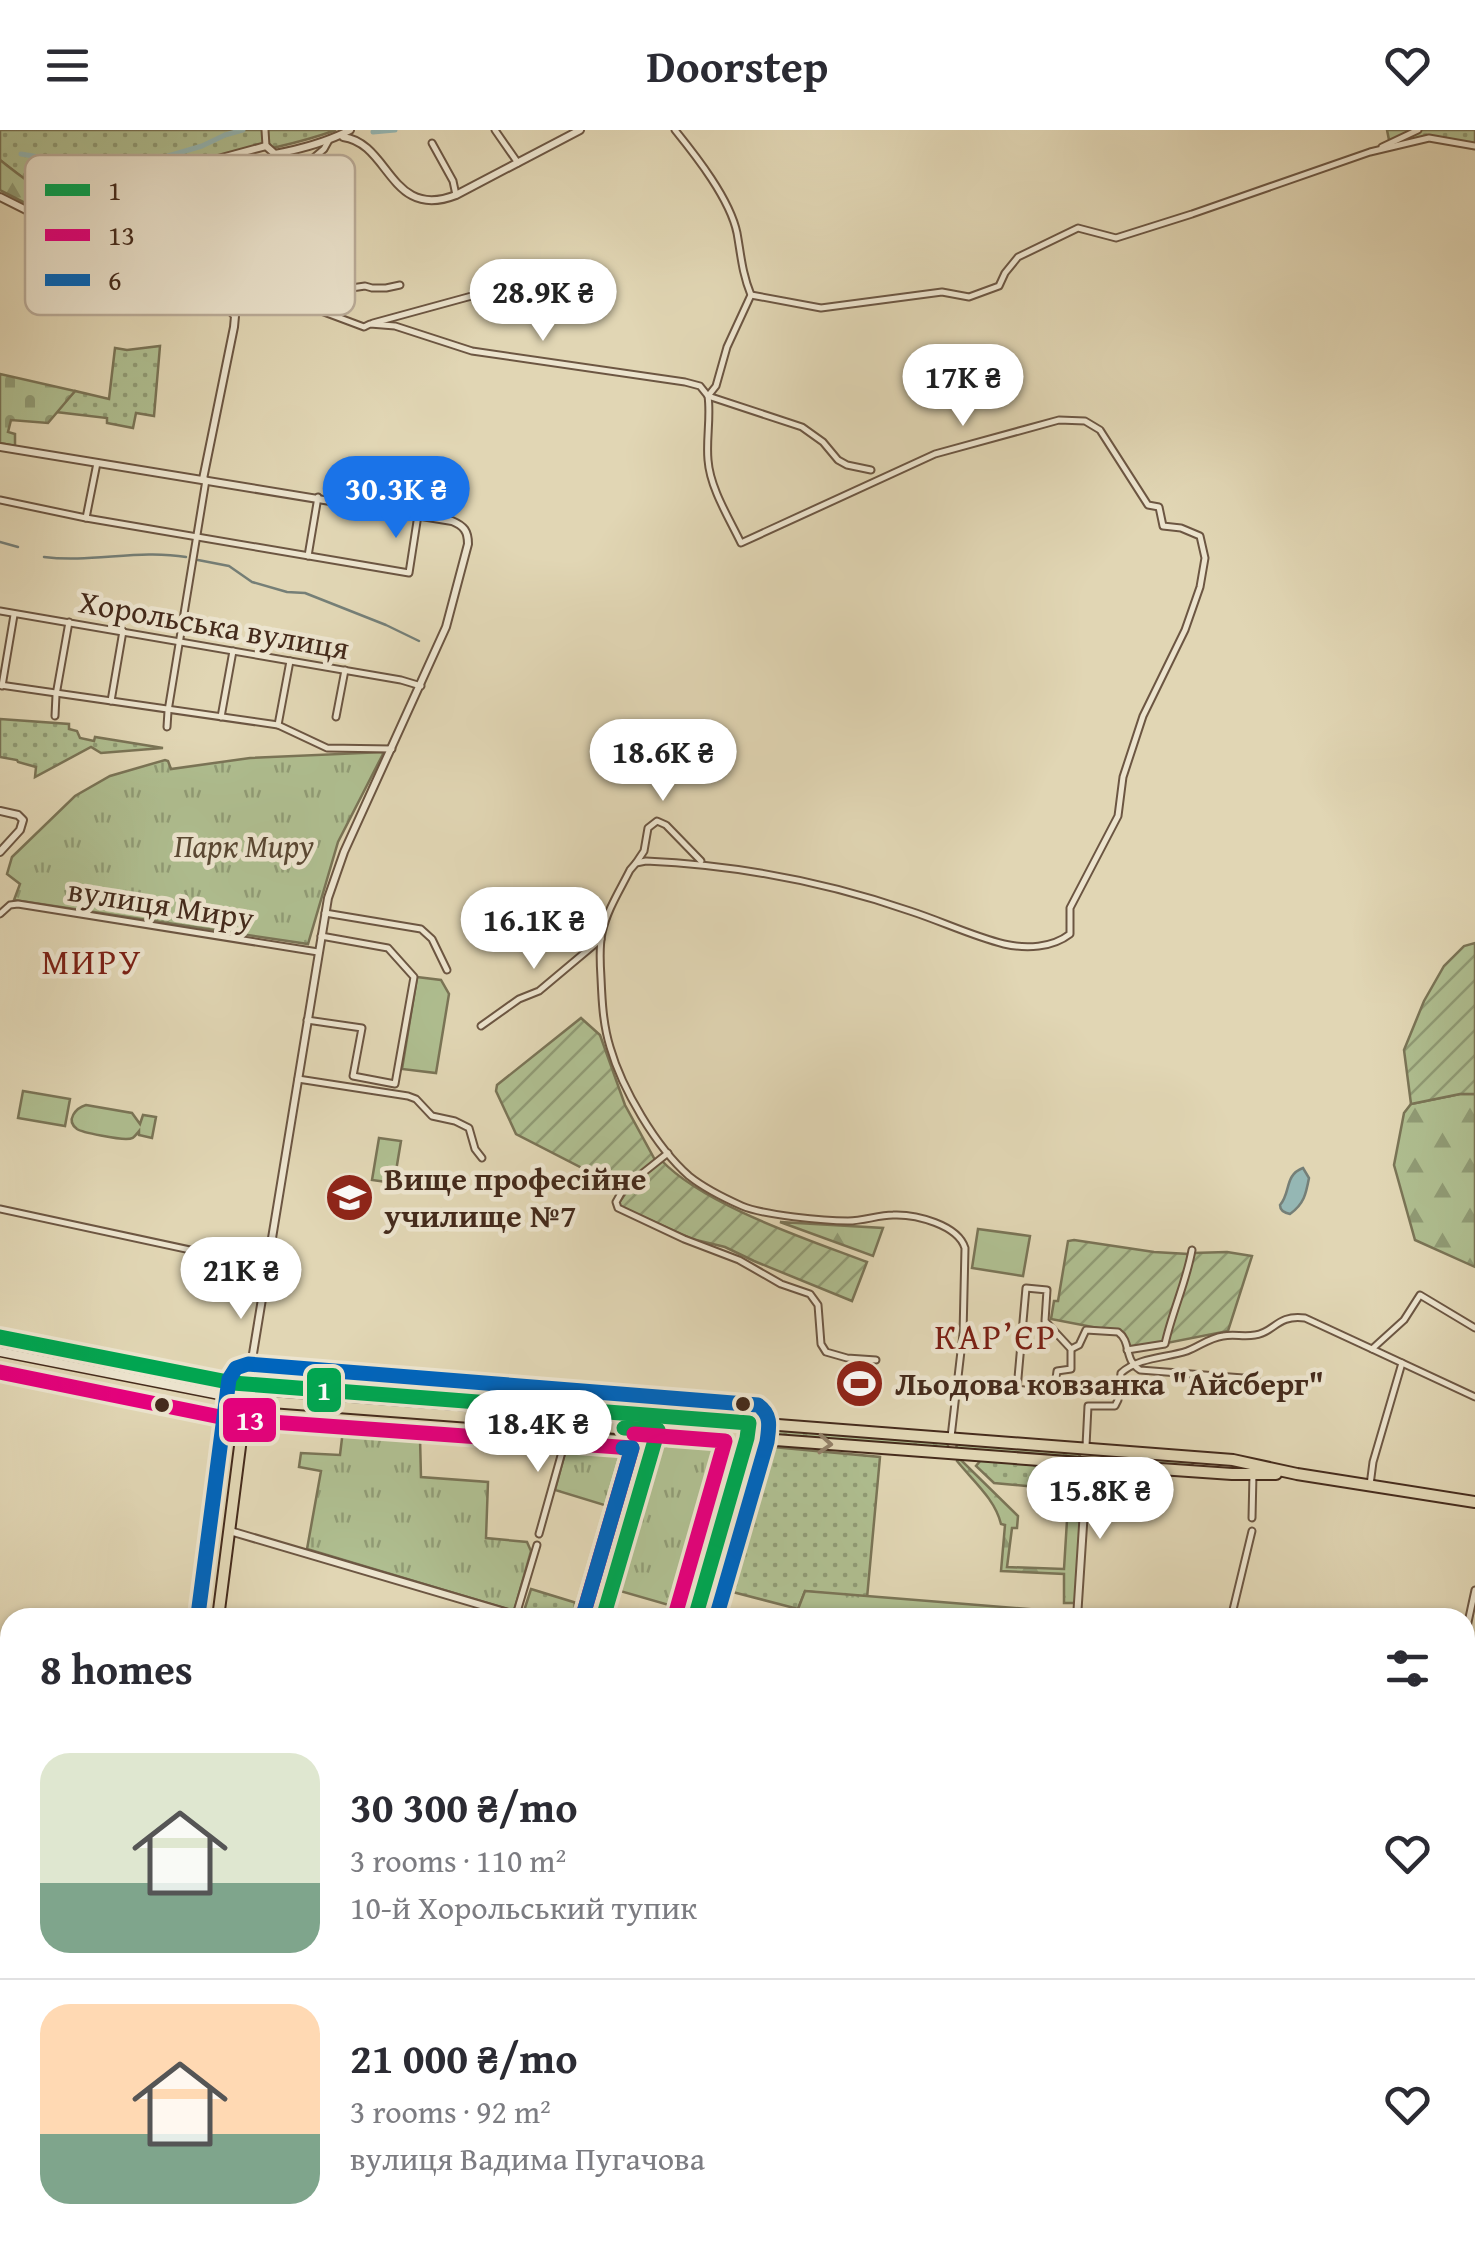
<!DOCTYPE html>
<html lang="en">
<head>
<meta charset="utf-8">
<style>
  :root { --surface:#fff; --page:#f2f2f3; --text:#2b2b33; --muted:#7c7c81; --line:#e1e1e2; --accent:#1a73e8 }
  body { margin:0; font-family:"Gentium Book Plus",serif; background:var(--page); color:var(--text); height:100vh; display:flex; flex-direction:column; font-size:38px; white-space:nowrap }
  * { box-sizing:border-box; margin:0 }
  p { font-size:32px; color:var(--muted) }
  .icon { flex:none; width:55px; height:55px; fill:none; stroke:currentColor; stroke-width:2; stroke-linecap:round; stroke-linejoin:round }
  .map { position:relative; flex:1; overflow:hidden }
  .panel { position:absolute; left:0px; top:1478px; width:1475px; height:642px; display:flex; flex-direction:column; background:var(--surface); border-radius:30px 30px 0 0; box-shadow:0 2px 8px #0004 }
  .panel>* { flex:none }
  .price { position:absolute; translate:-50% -85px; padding:0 22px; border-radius:35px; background:#fff; color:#222; font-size:32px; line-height:65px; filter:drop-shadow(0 2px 5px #0008) }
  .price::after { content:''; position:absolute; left:50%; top:60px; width:30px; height:22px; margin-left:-15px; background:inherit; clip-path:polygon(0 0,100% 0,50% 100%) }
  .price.current { background:var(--accent); color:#fff }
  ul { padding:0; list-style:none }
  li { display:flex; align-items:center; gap:30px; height:250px; padding:0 40px }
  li+li { border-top:2px solid var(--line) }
  li span { display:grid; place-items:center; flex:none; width:280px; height:200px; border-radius:30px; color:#555 }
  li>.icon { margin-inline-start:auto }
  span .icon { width:120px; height:120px; fill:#fffc; stroke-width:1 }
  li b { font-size:42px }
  h2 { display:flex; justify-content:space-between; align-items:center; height:120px; padding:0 40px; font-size:42px }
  header { display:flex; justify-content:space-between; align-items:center; height:130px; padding:0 40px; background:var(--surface); font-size:45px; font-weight:700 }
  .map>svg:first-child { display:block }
  .grass { fill:url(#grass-dots); stroke:#7a7456; stroke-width:2.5 }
  .forest { fill:url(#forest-firs); stroke:#7a7456; stroke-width:2.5 }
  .cemetery { fill:url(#cemetery-stones); stroke:#7a7456; stroke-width:2.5 }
  .park { fill:url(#park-tufts); stroke:#7a7456; stroke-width:2.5 }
  .garden { fill:url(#garden-furrows); stroke:#7a7456; stroke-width:2.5 }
  .pitch { fill:#afbe90; stroke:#7a7456; stroke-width:2.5 }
  .water { fill:#95b7b4; stroke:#757f77; stroke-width:2.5 }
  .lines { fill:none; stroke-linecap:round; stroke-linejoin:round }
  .stream { stroke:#757f77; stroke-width:2.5 }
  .canal { stroke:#95b7b4; stroke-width:5 }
  .minor-casing { stroke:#6c5642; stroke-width:9 }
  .tertiary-casing { stroke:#6c5642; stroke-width:10 }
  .secondary-casing { stroke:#452b1c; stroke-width:11 }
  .primary-casing { stroke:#452b1c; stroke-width:14 }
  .minor { stroke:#ece4ce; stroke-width:5 }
  .tertiary { stroke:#ece4ce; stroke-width:6 }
  .secondary { stroke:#ece4ce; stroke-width:8 }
  .primary { stroke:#e1d6b4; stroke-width:10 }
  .bus-1-casing { stroke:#ece4ce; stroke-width:22 }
  .bus-2-casing { stroke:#ece4ce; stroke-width:22 }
  .bus-3-casing { stroke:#ece4ce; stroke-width:22 }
  .bus-1 { stroke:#00a651; stroke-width:15 }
  .bus-2 { stroke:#e5007d; stroke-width:15 }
  .bus-3 { stroke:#0065bd; stroke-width:15 }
  .oneway { stroke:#938068 }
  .bus-dot { fill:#452b1c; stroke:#ece4ce; stroke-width:4 }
  .labels { text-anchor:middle; stroke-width:9; stroke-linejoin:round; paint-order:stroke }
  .street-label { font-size:32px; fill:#452b1c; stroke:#ece4ce }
  .park-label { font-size:32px; font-style:italic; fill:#5a4833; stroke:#ece4ce }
  .poi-label { font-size:32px; font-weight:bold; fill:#452b1c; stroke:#ece4ce; text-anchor:start }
  .neighbourhood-label { font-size:35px; letter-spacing:2.5px; fill:#7a1f14; stroke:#ece4ce }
  .key { fill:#ece4ce; stroke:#baac99; stroke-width:2.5 }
  .key-label { font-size:28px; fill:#452b1c }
  .line-badge { stroke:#ece4ce; stroke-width:4 }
  .badge-label { font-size:28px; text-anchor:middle; font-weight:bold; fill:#fff }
</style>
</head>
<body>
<header><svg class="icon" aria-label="menu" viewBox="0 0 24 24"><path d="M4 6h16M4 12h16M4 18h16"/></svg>Doorstep<svg class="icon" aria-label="heart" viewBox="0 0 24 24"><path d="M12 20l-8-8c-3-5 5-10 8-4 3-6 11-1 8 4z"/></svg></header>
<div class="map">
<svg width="1475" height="2119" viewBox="0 0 1475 2119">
  <defs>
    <pattern id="grass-dots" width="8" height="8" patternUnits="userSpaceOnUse" patternTransform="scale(2.5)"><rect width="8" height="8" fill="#afbe90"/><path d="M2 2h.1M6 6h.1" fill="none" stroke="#909b75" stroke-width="1.8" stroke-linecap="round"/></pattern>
    <pattern id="forest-firs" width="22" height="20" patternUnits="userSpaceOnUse" patternTransform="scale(2.5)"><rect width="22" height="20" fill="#afbe90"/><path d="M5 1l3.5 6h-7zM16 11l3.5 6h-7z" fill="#909b75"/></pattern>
    <pattern id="cemetery-stones" width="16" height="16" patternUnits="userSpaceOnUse" patternTransform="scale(2.5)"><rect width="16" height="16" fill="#afbe90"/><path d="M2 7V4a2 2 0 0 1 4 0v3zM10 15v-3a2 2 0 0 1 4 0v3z" fill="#909b75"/></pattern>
    <pattern id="park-tufts" width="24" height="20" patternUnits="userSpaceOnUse" patternTransform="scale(2.5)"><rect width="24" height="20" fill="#afbe90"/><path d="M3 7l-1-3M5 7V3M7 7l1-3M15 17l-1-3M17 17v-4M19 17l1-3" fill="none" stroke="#909b75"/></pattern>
    <pattern id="garden-furrows" width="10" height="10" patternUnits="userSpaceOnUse" patternTransform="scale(2.5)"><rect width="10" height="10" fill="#afbe90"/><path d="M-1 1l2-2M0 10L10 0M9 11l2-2" fill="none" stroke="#909b75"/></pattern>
  </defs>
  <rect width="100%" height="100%" fill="#e1d6b4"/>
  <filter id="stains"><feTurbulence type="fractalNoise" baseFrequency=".002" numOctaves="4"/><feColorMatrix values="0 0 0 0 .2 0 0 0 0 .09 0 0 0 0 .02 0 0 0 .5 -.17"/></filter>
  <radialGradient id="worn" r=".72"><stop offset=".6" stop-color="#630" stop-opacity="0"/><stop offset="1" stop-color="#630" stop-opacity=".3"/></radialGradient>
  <g class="grass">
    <path d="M0 0H336C267 25 193 29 123 50 111 53 79 72 74 72 53 73 16 43 0 30Z"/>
    <path d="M1387 0H1475V14L1432 6 1390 15Z"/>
    <path d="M160 216 154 286 136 283 133 298 107 293V288L56 282 75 261 109 269 115 218 127 220Z"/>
    <path d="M0 589 69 594V599L77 601 80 608 94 611 95 607 163 618 101 623 91 617 35 647 36 637 18 632 17 630 0 627Z"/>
    <path d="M0 1210 225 1255 227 1259 223 1263 0 1217Z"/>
    <path d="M279 1261 464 1274V1277L461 1281 281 1268Z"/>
    <path d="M473 1276 578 1283 581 1289 579 1291 475 1283Z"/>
    <path d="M670 1291 742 1297 743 1298 739 1303 672 1297Z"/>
    <path d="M763 1298 948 1313V1316L946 1319 765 1305Z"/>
    <path d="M959 1313 1077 1321 1080 1326 1078 1329 956 1319 957 1314Z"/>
    <path d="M752 1315 880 1327 867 1468 805 1461 798 1479 725 1460 718 1479 703 1475 747 1324Z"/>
    <path d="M1101 1324 1193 1330 1192 1338 1103 1331Z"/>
    <path d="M981 1330 1078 1337 1082 1339 1084 1344 1082 1368 1068 1367V1360L994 1353 976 1336Z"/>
    <path d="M531 1459 580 1474 591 1464 597 1466 591 1487H549L536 1482 531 1487 523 1484Z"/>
  </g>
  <g class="forest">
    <path d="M0 30C22 47 50 71 79 72L55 88 0 60Z"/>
    <path d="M1460 964H1475V1137L1415 1110 1394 1035 1404 983 1411 974Z"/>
    <path d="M780 1092 883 1098 873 1126Z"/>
    <path d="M958 1329 962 1331 1018 1386 1017 1398H1012L1007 1437 1064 1439 1068 1374 1082 1375 1075 1473H1064V1444L1001 1441 1005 1395 1001 1394C995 1369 973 1351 957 1331Z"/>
  </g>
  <path class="cemetery" d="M0 244 75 261 48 293 11 290 8 302 15 304V316L0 313Z"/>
  <g class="park">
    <path d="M384 622 338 712 308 814 14 770 20 754 7 744 12 727 75 666 110 646 165 630 168 631 171 639 250 628Z"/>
    <path d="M64 1249 107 1258 104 1271 61 1263Z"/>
    <path d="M343 1300 420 1308 421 1347 488 1352 486 1408 527 1412 531 1421 514 1481 307 1419 321 1341 299 1337 301 1323 340 1325Z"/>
    <path d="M571 1301 647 1308 627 1382 555 1360Z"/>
    <path d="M665 1309 742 1315 693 1482 620 1461Z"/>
    <path d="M805 1461 1065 1482 1071 1487H795Z"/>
  </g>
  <g class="garden">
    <path d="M1475 813V964H1460L1411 974 1404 920 1424 871 1444 836 1464 816Z"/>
    <path d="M581 888 600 905 625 975 655 1030 621 1058 516 1004 496 961 497 955Z"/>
    <path d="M661 1030C705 1076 807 1109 867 1132L852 1171 754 1131 725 1117 692 1109 621 1077 618 1074 631 1056Z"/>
    <path d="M1074 1110 1154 1122 1188 1124C1188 1154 1170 1183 1164 1212L1130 1219 1124 1203 1051 1189 1054 1171H1058L1068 1111Z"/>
    <path d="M1227 1122 1252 1126 1228 1201 1167 1213C1173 1182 1187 1154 1193 1123Z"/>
    <path d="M1465 1615 1475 1619V1738L1465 1735Z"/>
  </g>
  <g class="pitch">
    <path d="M417 847 441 850 449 864 436 943 402 939Z"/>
    <path d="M23 961 70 969 65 996 18 988Z"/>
    <path d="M86 975 132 983 140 994 143 985 156 987 152 1008 139 1005V1001C134 1007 134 1009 126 1009 118 1009 83 1003 77 999 65 990 76 978 86 975Z"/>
    <path d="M379 1008 401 1011 394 1053 372 1050Z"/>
    <path d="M978 1099 1030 1106 1023 1146 972 1138Z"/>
  </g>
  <path class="water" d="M1303 1038 1309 1048C1306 1064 1304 1074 1290 1084 1285 1083 1280 1081 1280 1075 1291 1063 1284 1045 1303 1038Z"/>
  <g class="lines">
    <g class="stream">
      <path d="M0 412 18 417"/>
      <path d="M44 427C91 433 139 419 186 427"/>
      <path d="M198 430 229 436 252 452 287 462 305 463 386 495 419 511"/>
    </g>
    <g class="canal">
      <path d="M373 2 395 0"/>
      <path d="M21 24 105 38 158 29 202 16 225 5 243 0"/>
    </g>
    <defs>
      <g id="minor">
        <path d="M265 0 266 16"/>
        <path d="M495 0 518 33"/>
        <path d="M675 0C696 26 730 69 737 103 741 125 742 143 751 165L727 217 716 256 708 266C711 287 706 309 708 330 710 358 729 388 741 413L935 324 1059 290 1085 291 1100 300 1148 375 1159 377 1163 396 1181 398 1200 406 1205 428 1200 457 1185 500 1143 586 1123 647 1118 686 1070 778V804C1052 818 1026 819 1004 814 972 806 941 791 910 781 826 752 735 735 646 731L636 733 630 740C620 760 607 780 602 803 599 817 600 833 601 848 602 871 603 894 610 917 622 959 656 1017 689 1046 704 1058 724 1068 742 1076 763 1085 824 1091 848 1091 864 1091 878 1085 893 1085 916 1084 958 1095 965 1118L963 1204 951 1307"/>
        <path d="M432 13 453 51 456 65"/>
        <path d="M1382 17 1418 0"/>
        <path d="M88 69C139 91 197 124 254 117L268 67 324 19 329 10"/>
        <path d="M245 118 243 132 245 137 254 142 310 156 319 154V145"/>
        <path d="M319 154 331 161 365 156 372 158H386L400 155"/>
        <path d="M751 165 821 178 942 162 969 167 999 156 1005 143 1018 127 1078 98 1116 108 1192 84 1370 22 1429 8 1475 16"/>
        <path d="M218 172 241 151 364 197 370 194 395 196 472 221 685 252 700 256 708 266 802 297 823 312 838 330 847 335 871 340"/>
        <path d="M373 193 479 164 501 168"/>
        <path d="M0 370 86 388 409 443 418 385"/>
        <path d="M86 388 97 333"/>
        <path d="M308 426 318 367"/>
        <path d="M0 481 401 550 421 556"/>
        <path d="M0 555 278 595 327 618 392 619"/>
        <path d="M2 556 14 485"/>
        <path d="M111 571 123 501"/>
        <path d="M55 586 56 565 69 492"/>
        <path d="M221 587 233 521"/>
        <path d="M336 587 345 540"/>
        <path d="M278 595 290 531"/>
        <path d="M167 597 168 581 206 350"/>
        <path d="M636 733 644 721 648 698 657 691 666 695 701 731"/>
        <path d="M325 783 421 799 432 809 447 840"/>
        <path d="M0 784 10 775 18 774 318 822"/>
        <path d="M307 890 362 898 353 946 395 954 414 847 388 818 321 806"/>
        <path d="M481 896 519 869 539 861 601 809"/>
        <path d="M298 949 408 966 416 969 432 986 455 991 469 998 475 1019 482 1028"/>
        <path d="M668 1023 624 1058 616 1072 618 1078 684 1109 739 1130 781 1154 810 1164 818 1175 821 1214 826 1222 847 1228 876 1230"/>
        <path d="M0 1079 269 1137"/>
        <path d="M1475 1198 1420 1165 1404 1190 1372 1219 1475 1267"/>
        <path d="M1071 1219 1079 1215 1086 1200 1118 1202C1132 1212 1123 1229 1140 1240L1256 1249"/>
        <path d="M1127 1220 1165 1214C1172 1182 1186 1153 1192 1120"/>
        <path d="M957 1254 1017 1259 1026 1158 1047 1160 1045 1191 1071 1219V1239L1057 1241 1054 1263 1052 1264 1017 1259"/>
        <path d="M1086 1316 1088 1276H1115L1118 1270 1121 1243C1139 1227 1166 1228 1187 1221 1200 1216 1209 1208 1223 1206 1234 1204 1244 1207 1255 1205 1274 1203 1277 1184 1305 1188L1372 1219"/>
        <path d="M1370 1355 1373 1332 1402 1233"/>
        <path d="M1252 1388 1253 1344"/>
        <path d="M539 1404 569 1297"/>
        <path d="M516 1485 537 1415"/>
        <path d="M603 1488 657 1303"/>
        <path d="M695 1488 747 1308"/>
        <path d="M1231 1488 1252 1401"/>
        <path d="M1465 1506 1475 1460"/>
        <path d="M1465 1542 1475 1544"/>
        <path d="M0 1571 10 1565"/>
        <path d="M1465 1581 1475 1584"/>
        <path d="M0 1654 10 1648"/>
      </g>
      <g id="tertiary">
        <path d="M343 7C390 13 390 91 456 65L580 0"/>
        <path d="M0 67 174 154 227 177 235 186 234 197 203 349"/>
        <path d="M62 97 69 86 84 71 108 59 266 16 275 24C301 19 327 12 350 0"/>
        <path d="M0 317 452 391C464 396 468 401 468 414L446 497 344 722 328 768 248 1254"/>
        <path d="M0 681 18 685 23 690 20 700 0 722"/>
        <path d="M230 1401 525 1488"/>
        <path d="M1077 1488 1087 1334"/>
        <path d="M1062 2119 1065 2110"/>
      </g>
      <g id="secondary">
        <path d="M0 1207 248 1254"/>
        <path d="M0 1222 245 1270"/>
      </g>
      <g id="primary">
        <path d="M245 1270 1160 1339 1232 1344H1276"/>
        <path d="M218 1488 248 1254 1233 1330 1297 1344 1475 1372"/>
        <path d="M0 1925 10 1921"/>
      </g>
    </defs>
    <use href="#minor" class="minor-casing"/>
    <use href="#tertiary" class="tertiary-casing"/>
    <use href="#secondary" class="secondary-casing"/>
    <use href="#primary" class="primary-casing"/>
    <use href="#minor" class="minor"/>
    <use href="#tertiary" class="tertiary"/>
    <use href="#secondary" class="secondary"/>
    <use href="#primary" class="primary"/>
    <defs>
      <g id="bus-1">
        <path d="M0 1207 233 1253 749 1293 747 1308 695 1488"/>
        <path d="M603 1488 658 1300 624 1298"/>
      </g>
      <g id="bus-2">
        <path d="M0 1242 230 1289 632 1318 584 1482"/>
        <path d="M634 1304 725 1311 676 1482"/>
      </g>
      <g id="bus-3">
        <path d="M584 1482 632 1318H623"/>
        <path d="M198 1485 229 1249 236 1238 248 1234 758 1275C772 1285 769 1297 767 1312L716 1488"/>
      </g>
    </defs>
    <use href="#bus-1" class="bus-1-casing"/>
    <use href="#bus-2" class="bus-2-casing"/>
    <use href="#bus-3" class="bus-3-casing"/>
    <use href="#bus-1" class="bus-1"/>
    <use href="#bus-2" class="bus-2"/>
    <use href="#bus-3" class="bus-3"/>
  </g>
  <defs><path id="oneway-chevron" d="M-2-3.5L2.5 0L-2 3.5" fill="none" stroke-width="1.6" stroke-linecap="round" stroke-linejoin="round" transform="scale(2.5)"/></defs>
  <use class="oneway" href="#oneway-chevron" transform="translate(825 1314) rotate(4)"/>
  <defs>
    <symbol id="university-disc" viewBox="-11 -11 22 22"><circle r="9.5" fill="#8f2418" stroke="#ece4ce"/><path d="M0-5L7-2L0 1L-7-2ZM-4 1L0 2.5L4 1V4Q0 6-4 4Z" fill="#fff"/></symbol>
    <symbol id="stadium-disc" viewBox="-11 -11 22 22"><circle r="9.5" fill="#8f2418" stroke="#ece4ce"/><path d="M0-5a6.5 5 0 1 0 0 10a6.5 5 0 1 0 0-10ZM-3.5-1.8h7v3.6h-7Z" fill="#fff"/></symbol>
  </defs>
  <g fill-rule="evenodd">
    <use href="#university-disc" x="322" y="1040" width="55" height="55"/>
    <use href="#stadium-disc" x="832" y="1226" width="55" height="55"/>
  </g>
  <g class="bus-dot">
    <circle cx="743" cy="1274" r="9"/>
    <circle cx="162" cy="1275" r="9"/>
  </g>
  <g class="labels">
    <g class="street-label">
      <text transform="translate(214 495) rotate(10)" y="11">Хорольська вулиця</text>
      <text transform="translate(161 774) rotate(9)" y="11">вулиця Миру</text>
    </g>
    <g class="park-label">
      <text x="244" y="727">Парк Миру</text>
    </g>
    <g class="poi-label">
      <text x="384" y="1060">Вище професійне<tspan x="384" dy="37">училище №7</tspan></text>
      <text x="895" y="1265">Льодова ковзанка "Айсберг"</text>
    </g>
    <g class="neighbourhood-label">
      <text x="92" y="844">МИРУ</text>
      <text x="996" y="1219">КАР’ЄР</text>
    </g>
  </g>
  <rect x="25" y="25" width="330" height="160" rx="15" class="key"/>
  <rect x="45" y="54" width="45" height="12" fill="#00a651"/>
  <rect x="45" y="99" width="45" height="12" fill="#e5007d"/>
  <rect x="45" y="144" width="45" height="12" fill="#0065bd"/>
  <g class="key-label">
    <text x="108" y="70">1</text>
    <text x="108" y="115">13</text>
    <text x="108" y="160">6</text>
  </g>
  <g class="line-badge">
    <rect x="305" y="1236" width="38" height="48" rx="10" fill="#00a651"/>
    <rect x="221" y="1266" width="57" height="48" rx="10" fill="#e5007d"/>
  </g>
  <g class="badge-label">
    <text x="324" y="1270">1</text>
    <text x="250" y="1300">13</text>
  </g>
  <rect width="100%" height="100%" filter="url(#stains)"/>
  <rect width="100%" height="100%" fill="url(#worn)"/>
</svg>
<b class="price" style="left:543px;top:214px">28.9K ₴</b>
<b class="price" style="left:963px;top:299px">17K ₴</b>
<b class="price current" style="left:396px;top:411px">30.3K ₴</b>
<b class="price" style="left:663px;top:674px">18.6K ₴</b>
<b class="price" style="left:534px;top:842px">16.1K ₴</b>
<b class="price" style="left:241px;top:1192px">21K ₴</b>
<b class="price" style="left:538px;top:1345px">18.4K ₴</b>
<b class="price" style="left:1100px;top:1412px">15.8K ₴</b>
<section class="panel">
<h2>8 homes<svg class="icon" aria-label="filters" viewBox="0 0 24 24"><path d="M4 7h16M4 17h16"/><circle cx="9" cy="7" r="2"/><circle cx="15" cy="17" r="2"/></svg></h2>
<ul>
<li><span style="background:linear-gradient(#dfe7d0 65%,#7fa58c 0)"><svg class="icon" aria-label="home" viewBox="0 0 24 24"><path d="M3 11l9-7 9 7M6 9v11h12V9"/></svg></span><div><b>30 300 ₴/mo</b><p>3 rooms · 110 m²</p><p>10-й Хорольський тупик</p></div><svg class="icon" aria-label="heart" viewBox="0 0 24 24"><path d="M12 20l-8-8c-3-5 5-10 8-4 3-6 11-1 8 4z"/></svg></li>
<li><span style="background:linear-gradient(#ffd9b3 65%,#7fa58c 0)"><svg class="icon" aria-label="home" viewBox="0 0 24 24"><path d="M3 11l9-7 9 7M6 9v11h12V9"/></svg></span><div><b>21 000 ₴/mo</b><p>3 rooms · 92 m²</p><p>вулиця Вадима Пугачова</p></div><svg class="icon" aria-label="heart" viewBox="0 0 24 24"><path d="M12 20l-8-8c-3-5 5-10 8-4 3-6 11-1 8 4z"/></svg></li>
</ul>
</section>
</div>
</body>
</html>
